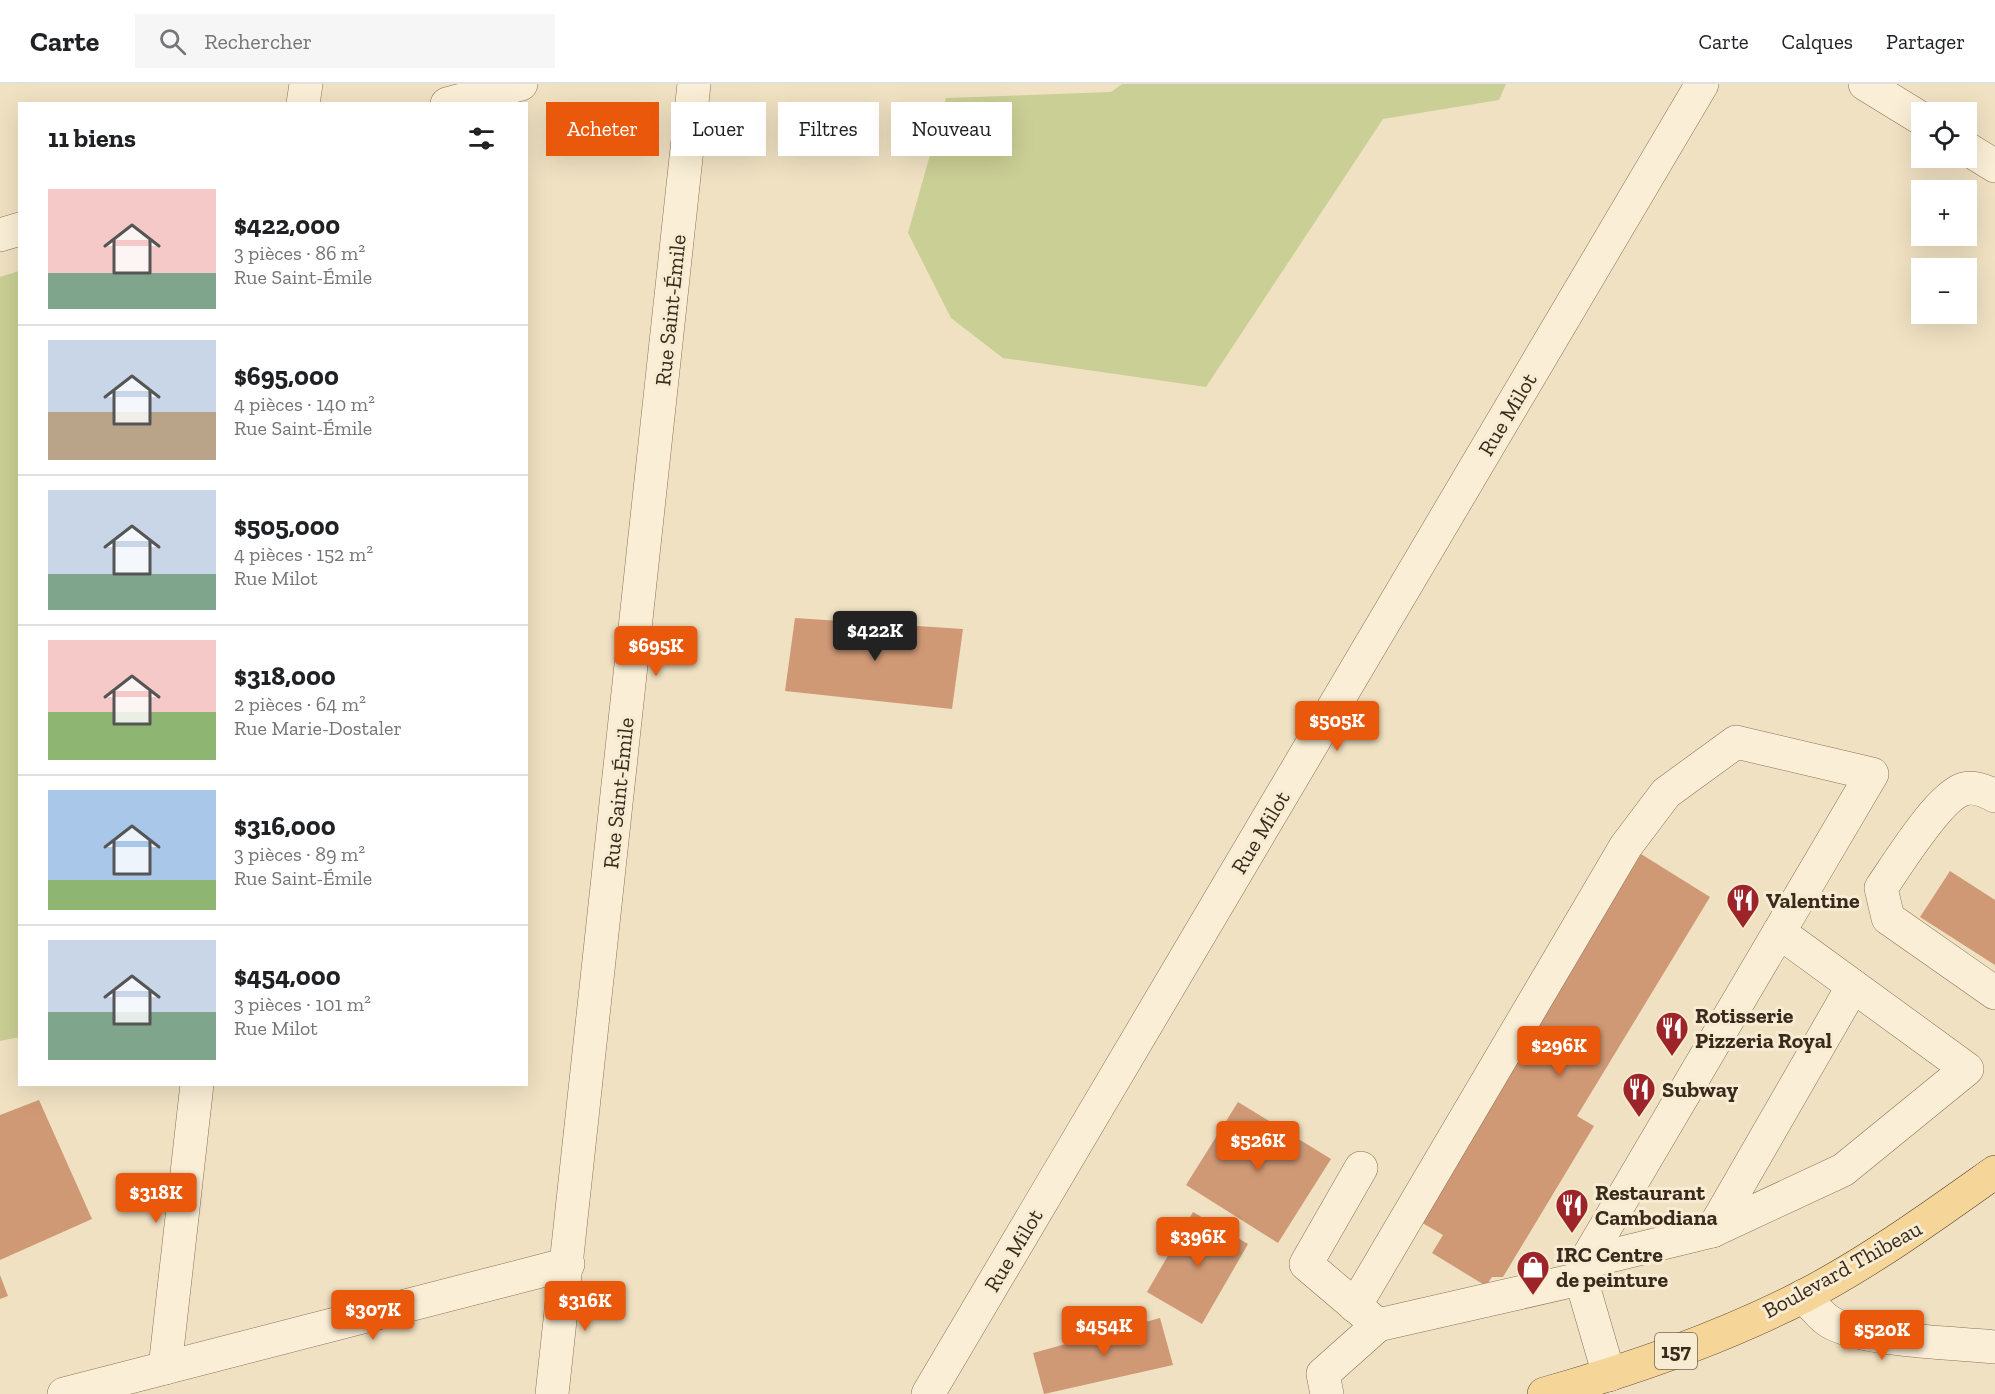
<!DOCTYPE html>
<html lang="fr">
<head>
<meta charset="utf-8">
<style>
  :root { --surface:#fff; --page:#f6f6f6; --text:#202124; --muted:#757577; --line:#e0e0e0; --accent:#ea580c }
  body { margin:0; font-family:"Zilla Slab",serif; background:var(--page); color:var(--text); height:100vh; display:flex; flex-direction:column; font-size:22px; white-space:nowrap }
  * { box-sizing:border-box; margin:0 }
  p { font-size:20px; color:var(--muted) }
  .icon { flex:none; width:33px; height:33px; fill:none; stroke:currentColor; stroke-width:2; stroke-linecap:round; stroke-linejoin:round }
  .map { position:relative; flex:1; overflow:hidden }
  .drawer { position:absolute; left:18px; top:18px; width:510px; height:984px; display:flex; flex-direction:column; background:var(--surface); border-radius:0px; box-shadow:0 6px 24px #0002 }
  .drawer>* { flex:none }
  .top-card { position:absolute; left:546px; top:18px; width:570px; height:54px; display:flex; gap:12px }
  .controls { position:absolute; left:1911px; top:18px; display:grid; gap:12px }
  .controls a { display:grid; place-items:center; width:66px; height:66px; border-radius:0px; background:var(--surface); box-shadow:0 6px 24px #0002; font-size:30px }
  .price { position:absolute; translate:-50% -51px; padding:0 14px; border-radius:6px; background:var(--accent); color:#fff; font-size:20px; line-height:39px; filter:drop-shadow(0 2px 3px #0008) }
  .price::after { content:''; position:absolute; left:50%; top:36px; width:18px; height:14px; margin-left:-9px; background:inherit; clip-path:polygon(0 0,100% 0,50% 100%) }
  .price.on { background:#222; color:#fff }
  ul { padding:0; list-style:none }
  li { display:flex; align-items:center; gap:18px; height:150px; padding:0 30px }
  li+li { border-top:2px solid var(--line) }
  li span { display:grid; place-items:center; flex:none; width:168px; height:120px; border-radius:0px; color:#555 }
  li>.icon { margin-inline-start:auto }
  span .icon { width:72px; height:72px; fill:#fffc; stroke-width:1 }
  li b { font-size:26px }
  h2 { display:flex; justify-content:space-between; align-items:center; height:72px; padding:0 30px; font-size:26px }
  .pill { padding:0 21px; border-radius:0px; background:var(--surface); box-shadow:0 6px 24px #0002; font-size:21px; line-height:54px }
  .pill.on { background:var(--accent); color:#fff }
  header { display:flex; align-items:center; gap:36px; box-sizing:border-box; height:84px; padding:0 30px; background:var(--surface); border-bottom:2px solid var(--line) }
  header strong { font-size:28px }
  nav { display:flex; gap:33px; margin-inline-start:auto; font-size:21px }
  .search { width:420px; height:54px; background:var(--page); display:flex; align-items:center; gap:15px; box-sizing:border-box; padding:0 21px; border-radius:0px; color:var(--muted); font-size:22px }
  .map>svg:first-child { display:block }
  .green { fill:#cacf95 }
  .building { fill:#d09976 }
  .lines { fill:none; stroke-linecap:round; stroke-linejoin:round }
  .minor-casing { stroke:#8b7258; stroke-width:34 }
  .major-casing { stroke:#59402d; stroke-width:34 }
  .minor { stroke:#faefd6; stroke-width:33 }
  .major { stroke:#f5d698; stroke-width:33 }
  .labels { text-anchor:middle; stroke-width:6; stroke-linejoin:round; paint-order:stroke }
  .shield { fill:#f7ecd2; stroke:#736453; stroke-width:1.5 }
  .shield-label { font-size:21px; font-weight:bold; fill:#3a2a1d }
  .street-label { font-size:22px; fill:#3a2a1d; stroke:#f7ecd2 }
  .poi-label { font-size:22px; font-weight:bold; fill:#3a2a1d; stroke:#f7ecd2; text-anchor:start }
</style>
</head>
<body>
<header>
<strong>Carte</strong>
<div class="search"><svg class="icon" aria-label="search" viewBox="0 0 24 24"><circle cx="10" cy="10" r="6"/><path d="M15 15l6 6"/></svg>Rechercher</div>
<nav><a>Carte</a><a>Calques</a><a>Partager</a></nav>
</header>
<div class="map">
<svg width="1995" height="1310" viewBox="0 0 1995 1310">
  <rect width="100%" height="100%" fill="#f0e1c2"/>
  <g class="green">
    <path d="M1122 0H1506L1499 16 1383 35 1206 303 1003 274 951 234 908 149 946 14 1111 8Z"/>
    <path d="M19 187 20 953 0 957V193Z"/>
  </g>
  <g class="building">
    <path d="M795 534 963 545 952 625 785 607Z"/>
    <path d="M1641 770 1710 813 1577 1032 1594 1042 1503 1193H1492L1486 1202 1432 1169 1443 1151 1419 1137Z"/>
    <path d="M1950 787 1995 816V881L1920 833Z"/>
    <path d="M39 1016 92 1135 0 1176V1031Z"/>
    <path d="M1238 1018 1331 1075 1278 1159 1186 1101Z"/>
    <path d="M1193 1128 1248 1160 1202 1240 1147 1208Z"/>
    <path d="M0 1191 8 1212 0 1215Z"/>
    <path d="M1160 1234 1173 1281 1044 1310 1033 1269Z"/>
  </g>
  <g class="lines">
    <defs>
      <g id="minor">
        <path d="M1865 0 1922 35"/>
        <path d="M303 20 306 0"/>
        <path d="M447 20 521 0"/>
        <path d="M1966 64 1995 82"/>
        <path d="M0 151 20 145"/>
        <path d="M1995 712C1986 707 1975 702 1964 705 1939 712 1897 781 1881 804L1888 834 1995 909"/>
        <path d="M1361 1084 1306 1180 1372 1236"/>
        <path d="M1712 1147 1843 1086 1967 985 1779 848"/>
        <path d="M1585 1178 1712 1147 1853 902"/>
        <path d="M1803 1212C1812 1220 1820 1232 1830 1238 1862 1257 1955 1259 1995 1263"/>
        <path d="M1355 1222 1626 762 1666 709 1736 658 1872 690 1585 1178 1584 1205 1609 1291"/>
        <path d="M165 1284 197 1000"/>
        <path d="M64 1310 568 1180"/>
        <path d="M552 1310 694 0"/>
        <path d="M928 1310 1702 0"/>
        <path d="M1327 1310 1323 1290 1378 1241 1584 1194"/>
      </g>
      <path id="major" d="M1544 1310C1633 1285 1722 1254 1804 1212 1871 1177 1933 1132 1995 1088"/>
    </defs>
    <use href="#minor" class="minor-casing"/>
    <use href="#major" class="major-casing"/>
    <use href="#minor" class="minor"/>
    <use href="#major" class="major"/>
  </g>
  <defs>
    <symbol id="restaurant-pin" viewBox="-11 -11 22 30"><path d="M0 17L-7.5 6A9.5 9.5 0 1 1 7.5 6Z" fill="#9d2529" stroke="#f7ecd2"/><path d="M-5-6h1v4h1v-4h1v4h1v-4h1v5L-1.5 .5V6h-2V.5L-5-1ZM5-6V6H3V1.5H1.5Q1.5-4 5-6Z" fill="#fff"/></symbol>
    <symbol id="shop-pin" viewBox="-11 -11 22 30"><path d="M0 17L-7.5 6A9.5 9.5 0 1 1 7.5 6Z" fill="#9d2529" stroke="#f7ecd2"/><path d="M-5-2.5h2.3a2.7 3.5 0 0 1 5.4 0H5L5.5 6h-11ZM-1.5-2.5h3a1.5 2.3 0 0 0-3 0Z" fill="#fff"/></symbol>
  </defs>
  <g fill-rule="evenodd">
    <use href="#restaurant-pin" x="1724" y="797" width="38" height="52"/>
    <use href="#restaurant-pin" x="1653" y="925" width="38" height="52"/>
    <use href="#restaurant-pin" x="1620" y="986" width="38" height="52"/>
    <use href="#restaurant-pin" x="1553" y="1102" width="38" height="52"/>
    <use href="#shop-pin" x="1514" y="1164" width="38" height="52"/>
  </g>
  <g class="labels">
    <rect class="shield" x="1655" y="1249" width="42" height="36" rx="4.5"/>
    <g class="shield-label">
      <text x="1676" y="1274">157</text>
    </g>
    <g class="street-label">
      <text transform="translate(670 226) rotate(-84)" y="8">Rue Saint-Émile</text>
      <text transform="translate(1507 330) rotate(-59)" y="8">Rue Milot</text>
      <text transform="translate(618 709) rotate(-84)" y="8">Rue Saint-Émile</text>
      <text transform="translate(1260 748) rotate(-59)" y="8">Rue Milot</text>
      <text transform="translate(1013 1166) rotate(-59)" y="8">Rue Milot</text>
      <text transform="translate(1842 1185) rotate(-29)" y="8">Boulevard Thibeau</text>
    </g>
    <g class="poi-label">
      <text x="1766" y="824">Valentine</text>
      <text x="1695" y="939">Rotisserie<tspan x="1695" dy="25">Pizzeria Royal</tspan></text>
      <text x="1662" y="1013">Subway</text>
      <text x="1595" y="1116">Restaurant<tspan x="1595" dy="25">Cambodiana</tspan></text>
      <text x="1556" y="1178">IRC Centre<tspan x="1556" dy="25">de peinture</tspan></text>
    </g>
  </g>
</svg>
<div class="controls">
<a><svg class="icon" aria-label="locate" viewBox="0 0 24 24"><circle cx="12" cy="12" r="6"/><path d="M12 2v4M12 18v4M2 12h4M18 12h4"/></svg></a>
<a>+</a>
<a>−</a>
</div>
<b class="price on" style="left:875px;top:578px">$422K</b>
<b class="price" style="left:656px;top:593px">$695K</b>
<b class="price" style="left:1337px;top:668px">$505K</b>
<b class="price" style="left:1559px;top:993px">$296K</b>
<b class="price" style="left:1258px;top:1088px">$526K</b>
<b class="price" style="left:156px;top:1140px">$318K</b>
<b class="price" style="left:1198px;top:1184px">$396K</b>
<b class="price" style="left:585px;top:1248px">$316K</b>
<b class="price" style="left:373px;top:1257px">$307K</b>
<b class="price" style="left:1104px;top:1273px">$454K</b>
<b class="price" style="left:1882px;top:1277px">$520K</b>
<div class="top-card">
<a class="pill on">Acheter</a>
<a class="pill">Louer</a>
<a class="pill">Filtres</a>
<a class="pill">Nouveau</a>
</div>
<section class="drawer">
<h2>11 biens<svg class="icon" aria-label="filters" viewBox="0 0 24 24"><path d="M4 7h16M4 17h16"/><circle cx="9" cy="7" r="2"/><circle cx="15" cy="17" r="2"/></svg></h2>
<ul>
<li><span style="background:linear-gradient(#f6c9c9 70%,#7fa58c 0)"><svg class="icon" aria-label="home" viewBox="0 0 24 24"><path d="M3 11l9-7 9 7M6 9v11h12V9"/></svg></span><div><b>$422,000</b><p>3 pièces · 86 m²</p><p>Rue Saint-Émile</p></div></li>
<li><span style="background:linear-gradient(#c9d6e8 60%,#b9a48a 0)"><svg class="icon" aria-label="home" viewBox="0 0 24 24"><path d="M3 11l9-7 9 7M6 9v11h12V9"/></svg></span><div><b>$695,000</b><p>4 pièces · 140 m²</p><p>Rue Saint-Émile</p></div></li>
<li><span style="background:linear-gradient(#c9d6e8 70%,#7fa58c 0)"><svg class="icon" aria-label="home" viewBox="0 0 24 24"><path d="M3 11l9-7 9 7M6 9v11h12V9"/></svg></span><div><b>$505,000</b><p>4 pièces · 152 m²</p><p>Rue Milot</p></div></li>
<li><span style="background:linear-gradient(#f6c9c9 60%,#8fb573 0)"><svg class="icon" aria-label="home" viewBox="0 0 24 24"><path d="M3 11l9-7 9 7M6 9v11h12V9"/></svg></span><div><b>$318,000</b><p>2 pièces · 64 m²</p><p>Rue Marie-Dostaler</p></div></li>
<li><span style="background:linear-gradient(#a9c7e8 75%,#8fb573 0)"><svg class="icon" aria-label="home" viewBox="0 0 24 24"><path d="M3 11l9-7 9 7M6 9v11h12V9"/></svg></span><div><b>$316,000</b><p>3 pièces · 89 m²</p><p>Rue Saint-Émile</p></div></li>
<li><span style="background:linear-gradient(#c9d6e8 60%,#7fa58c 0)"><svg class="icon" aria-label="home" viewBox="0 0 24 24"><path d="M3 11l9-7 9 7M6 9v11h12V9"/></svg></span><div><b>$454,000</b><p>3 pièces · 101 m²</p><p>Rue Milot</p></div></li>
</ul>
</section>
</div>
</body>
</html>
